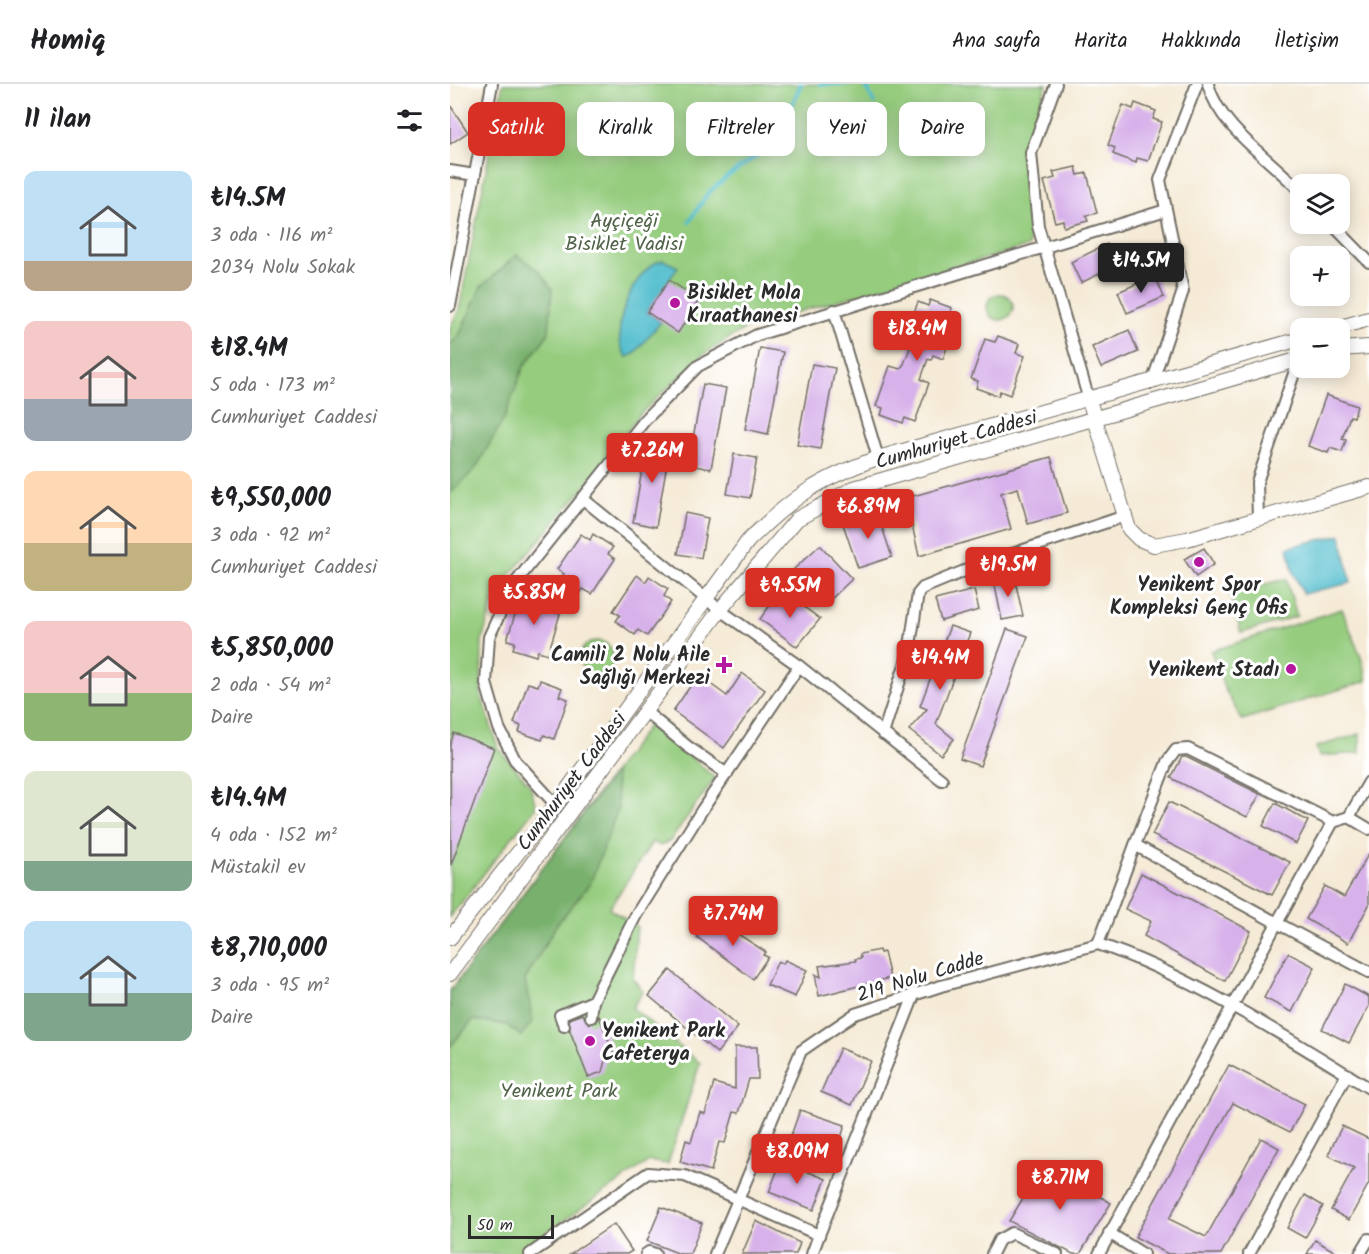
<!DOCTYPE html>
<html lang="tr">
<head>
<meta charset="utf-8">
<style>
  :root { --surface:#fff; --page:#f2f2f2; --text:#202124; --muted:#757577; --line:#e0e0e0; --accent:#d93025 }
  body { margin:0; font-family:Kalam,sans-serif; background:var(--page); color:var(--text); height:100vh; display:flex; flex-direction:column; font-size:22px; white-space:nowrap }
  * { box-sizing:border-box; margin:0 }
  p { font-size:20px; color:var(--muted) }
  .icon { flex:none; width:33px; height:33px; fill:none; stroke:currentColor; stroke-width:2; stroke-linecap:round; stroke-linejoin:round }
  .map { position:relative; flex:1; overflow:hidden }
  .side { display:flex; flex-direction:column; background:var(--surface); width:450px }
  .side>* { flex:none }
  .hud { position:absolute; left:18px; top:18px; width:570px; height:54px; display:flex; gap:12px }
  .buttons { position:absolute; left:840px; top:90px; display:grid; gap:12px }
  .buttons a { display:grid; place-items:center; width:60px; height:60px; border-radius:12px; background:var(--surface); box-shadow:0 3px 15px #0003; font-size:30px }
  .scale { position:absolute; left:18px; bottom:15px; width:86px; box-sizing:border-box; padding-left:6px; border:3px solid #2b2b2b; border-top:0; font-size:16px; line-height:21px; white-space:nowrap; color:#2b2b2b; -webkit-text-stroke:4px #fff; paint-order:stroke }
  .price { position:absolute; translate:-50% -51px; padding:0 14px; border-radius:6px; background:var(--accent); color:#fff; font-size:20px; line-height:39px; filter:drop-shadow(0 2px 3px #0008) }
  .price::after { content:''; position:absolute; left:50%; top:36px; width:18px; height:14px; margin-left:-9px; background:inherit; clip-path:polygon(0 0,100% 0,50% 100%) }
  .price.current { background:#222; color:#fff }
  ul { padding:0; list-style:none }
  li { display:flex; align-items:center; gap:18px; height:150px; padding:0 24px }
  li span { display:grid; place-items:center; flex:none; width:168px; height:120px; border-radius:12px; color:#555 }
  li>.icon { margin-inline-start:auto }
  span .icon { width:72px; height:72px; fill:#fffc; stroke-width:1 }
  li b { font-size:26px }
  h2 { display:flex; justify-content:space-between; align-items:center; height:72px; padding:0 24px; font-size:26px }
  .pill { padding:0 21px; border-radius:12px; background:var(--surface); box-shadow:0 3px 15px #0003; font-size:21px; line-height:54px }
  .pill.current { background:var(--accent); color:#fff }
  header { display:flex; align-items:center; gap:36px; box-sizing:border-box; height:84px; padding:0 30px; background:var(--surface); border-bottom:2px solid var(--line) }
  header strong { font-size:28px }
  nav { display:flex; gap:33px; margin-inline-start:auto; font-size:21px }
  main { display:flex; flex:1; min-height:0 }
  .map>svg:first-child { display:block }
  .green { fill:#95cc7e; stroke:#607c54; stroke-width:1.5 }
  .forest { fill:#78b06d; stroke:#526e4c; stroke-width:1.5 }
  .water { fill:#52bece; stroke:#3e747c; stroke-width:1.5 }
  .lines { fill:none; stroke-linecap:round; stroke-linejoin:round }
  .stream { stroke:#52bece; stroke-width:4 }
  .building { fill:#d7b1ea }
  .street-casing { stroke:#726e66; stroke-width:14 }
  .secondary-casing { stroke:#726e66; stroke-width:16 }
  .street { stroke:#fff; stroke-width:10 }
  .secondary { stroke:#fff; stroke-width:14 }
  .poi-dot { fill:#b5179e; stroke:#fff; stroke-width:2 }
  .labels { text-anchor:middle; stroke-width:6; stroke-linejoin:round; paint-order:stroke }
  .park-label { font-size:20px; fill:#506348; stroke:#fff }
  .poi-label { font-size:20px; font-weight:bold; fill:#2b2b2b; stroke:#fff; text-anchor:start }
  .street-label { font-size:20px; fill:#2b2b2b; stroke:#fff }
</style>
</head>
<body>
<header>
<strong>Homiq</strong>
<nav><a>Ana sayfa</a><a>Harita</a><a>Hakkında</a><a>İletişim</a></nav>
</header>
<main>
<section class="side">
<h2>11 ilan<svg class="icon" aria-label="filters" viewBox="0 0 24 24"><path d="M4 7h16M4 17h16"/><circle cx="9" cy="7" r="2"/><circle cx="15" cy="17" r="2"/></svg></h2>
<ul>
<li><span style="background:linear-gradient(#bfe0f5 75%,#b9a48a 0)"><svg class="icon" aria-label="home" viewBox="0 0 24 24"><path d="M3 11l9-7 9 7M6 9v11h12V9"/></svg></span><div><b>₺14.5M</b><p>3 oda · 116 m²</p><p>2034 Nolu Sokak</p></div></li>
<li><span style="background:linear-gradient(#f6c9c9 65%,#9aa5b1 0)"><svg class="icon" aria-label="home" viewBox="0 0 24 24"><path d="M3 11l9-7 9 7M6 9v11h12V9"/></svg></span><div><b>₺18.4M</b><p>5 oda · 173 m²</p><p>Cumhuriyet Caddesi</p></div></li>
<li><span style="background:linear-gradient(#ffd9b3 60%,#c2b280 0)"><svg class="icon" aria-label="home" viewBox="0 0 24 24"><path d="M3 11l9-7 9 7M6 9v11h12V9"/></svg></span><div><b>₺9,550,000</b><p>3 oda · 92 m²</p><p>Cumhuriyet Caddesi</p></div></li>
<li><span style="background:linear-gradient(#f6c9c9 60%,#8fb573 0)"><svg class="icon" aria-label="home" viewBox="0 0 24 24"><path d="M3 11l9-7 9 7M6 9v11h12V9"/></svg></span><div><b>₺5,850,000</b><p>2 oda · 54 m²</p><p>Daire</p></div></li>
<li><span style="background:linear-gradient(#dfe7d0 75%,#7fa58c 0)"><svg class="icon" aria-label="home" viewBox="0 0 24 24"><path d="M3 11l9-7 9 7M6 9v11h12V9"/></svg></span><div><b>₺14.4M</b><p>4 oda · 152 m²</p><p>Müstakil ev</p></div></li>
<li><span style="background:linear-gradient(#bfe0f5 60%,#7fa58c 0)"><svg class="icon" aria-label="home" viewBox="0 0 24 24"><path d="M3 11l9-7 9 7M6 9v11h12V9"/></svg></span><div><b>₺8,710,000</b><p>3 oda · 95 m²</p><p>Daire</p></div></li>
</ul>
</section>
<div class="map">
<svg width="919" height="1170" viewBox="0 0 919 1170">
  <rect width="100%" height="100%" fill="#fff"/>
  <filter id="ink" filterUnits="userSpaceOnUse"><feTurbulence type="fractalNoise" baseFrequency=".0167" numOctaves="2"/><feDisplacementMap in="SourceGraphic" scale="12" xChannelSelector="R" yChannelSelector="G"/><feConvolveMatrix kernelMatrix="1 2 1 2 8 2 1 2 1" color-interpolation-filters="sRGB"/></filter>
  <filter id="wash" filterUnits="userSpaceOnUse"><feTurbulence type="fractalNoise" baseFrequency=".008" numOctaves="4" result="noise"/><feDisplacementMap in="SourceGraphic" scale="24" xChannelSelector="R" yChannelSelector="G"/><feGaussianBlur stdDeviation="1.35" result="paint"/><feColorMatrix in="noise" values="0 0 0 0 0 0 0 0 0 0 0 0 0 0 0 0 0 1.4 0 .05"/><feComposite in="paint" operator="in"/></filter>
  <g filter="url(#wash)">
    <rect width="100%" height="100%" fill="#f5ead5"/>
    <g class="green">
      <path d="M53 0H597L580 46 574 102 581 136 579 162 299 242 254 270 189 331 149 386 47 506 32 556 31 611 48 664 80 701 86 723 0 833V243L9 226Z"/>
      <circle cx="550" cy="223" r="13"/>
      <path d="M836 495 847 532 791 549 780 509Z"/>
      <path d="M892 525 911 573 917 597 792 636 774 604 761 567Z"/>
      <circle cx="147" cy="574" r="17"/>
      <path d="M201 638 265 694 221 756 211 762 202 758 159 825 187 842 183 895 193 907 182 924 250 979 218 1080 199 1077 66 1170H0V907Z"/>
      <path d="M910 650V669L869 672 866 663Z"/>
    </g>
    <g class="forest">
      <path d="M67 171 89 187 102 205 99 249 73 284 55 333 26 384 0 410V261L9 251 31 203Z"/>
      <path d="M165 688 168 725 140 800 107 840 75 896 83 937 71 952 57 941 23 936 0 963V907Z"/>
    </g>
    <g class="water">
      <path d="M213 176 228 183 197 228 211 238 184 270 177 273C156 252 183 182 213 176Z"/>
      <path d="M891 451 901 499 853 510 843 488 838 463Z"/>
    </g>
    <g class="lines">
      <g class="stream">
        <path d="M370 0H398"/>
        <path d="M415 0 424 19"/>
        <path d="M239 138 258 109 278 92 315 66 330 49 351 0"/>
      </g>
    </g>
    <g id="blocks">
      <g class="building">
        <path d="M685 19 706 27 703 35 712 38 698 77 687 74 686 79 663 70 665 64 658 61 673 21 683 25Z"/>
        <path d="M0 21 18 48 0 60Z"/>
        <path d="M626 83 628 91 637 89 647 129 636 132 638 137 614 143 613 136 605 138 594 97 605 94 603 88Z"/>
        <path d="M657 160 667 181 631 199 621 178Z"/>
        <path d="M705 192 714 213 677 229 668 208Z"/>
        <path d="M219 196 249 216 228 249 197 228Z"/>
        <path d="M480 216 502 224 499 232 507 235 493 275 483 271 481 276 478 275 471 295 479 299 465 338 455 334 453 339 431 331 433 324 426 322 440 282 450 285 454 280 461 261 453 258 468 218 478 222Z"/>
        <path d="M679 246 688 268 651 284 642 263Z"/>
        <path d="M548 252 569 260 566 269 575 272 560 311 550 307 548 312 526 304 528 297 521 295 535 255 545 258Z"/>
        <path d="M310 264 333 268 318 350 295 345Z"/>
        <path d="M362 280 385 284 370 365 347 361Z"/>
        <path d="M253 300 276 304 261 385 238 381Z"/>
        <path d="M876 311 907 322 904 333 900 332 892 355 896 356 892 368 880 364 878 369 858 362Z"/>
        <path d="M197 357 220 362 206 443 183 438Z"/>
        <path d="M284 370 307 374 300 414 277 410Z"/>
        <path d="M601 373 617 429 578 440 568 404 551 409 561 445 469 472 456 414Z"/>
        <path d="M427 428 442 473 408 484 393 440Z"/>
        <path d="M235 429 258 434 251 474 228 470Z"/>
        <path d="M131 450 140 456 143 450 163 463 158 470 165 475 142 510 133 505 130 509 110 495 114 490 107 485Z"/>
        <path d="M370 461 402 495 376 520 344 485Z"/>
        <path d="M754 464 764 480 746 493 734 475Z"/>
        <path d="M187 491 196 498 199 492 218 505 214 512 221 518 197 552 188 546 185 551 166 537 170 531 163 527Z"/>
        <path d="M564 492 573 532 552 536 544 497Z"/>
        <path d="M331 506 370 535 347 563 310 535Z"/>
        <path d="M524 506 529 526 491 537 485 516Z"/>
        <path d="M82 512 104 519 101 527 110 530 98 570 88 567 86 572 63 565 65 558 57 556 70 515 80 518Z"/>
        <path d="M500 542 520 549 486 640 504 655 491 671 459 646 477 625 470 622Z"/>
        <path d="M557 545 578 552 530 682 510 675Z"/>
        <path d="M292 589 315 606 274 664 223 627 248 591 277 612Z"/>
        <path d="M90 596 112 604 109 612 118 615 104 655 94 651 92 656 69 648 71 642 64 639 78 599 88 602Z"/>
        <path d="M4 649 44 664 1 781 0 660Z"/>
        <path d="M732 673H736L810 710 797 733 721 694Z"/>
        <path d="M719 718 840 778 822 811 702 751Z"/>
        <path d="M825 719 858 737 846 760 813 742Z"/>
        <path d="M919 769V821L898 859 856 835 875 802 894 813Z"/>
        <path d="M691 789 801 847 775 897 694 852 701 837 675 825Z"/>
        <path d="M262 833 267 836 269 833 284 844 283 847 316 868 313 871 318 873 303 895 247 853Z"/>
        <path d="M429 866 430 869 434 868 440 894 369 912 365 890 371 893 369 882 406 877 405 875 411 874 410 870Z"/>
        <path d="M838 869 865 883 842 928 814 914Z"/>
        <path d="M335 876 357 886 345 913 317 901 328 877 333 880Z"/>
        <path d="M220 886 288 943 267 969 199 912Z"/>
        <path d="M895 900 919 913V922L899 959 872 945Z"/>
        <path d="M132 930 140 940 147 938 149 932 164 970 156 973 152 988 138 993 120 947 119 935Z"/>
        <path d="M285 963H307L308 995H299L289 1029 284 1028 275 1059 269 1058 261 1087 230 1078 236 1056 241 1058 250 1028 255 1030 264 999 285 1005Z"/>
        <path d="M390 964 421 977 402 1021 371 1008Z"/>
        <path d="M779 981 855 1020 840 1048 783 1019 719 1135 756 1153 811 1054 829 1064 771 1170H718L685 1153Z"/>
        <path d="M350 1026 395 1041 385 1073 339 1057Z"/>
        <path d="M892 1042 919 1055V1099L899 1136 881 1126 904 1084 878 1071Z"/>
        <path d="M331 1077 376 1095 364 1126 319 1108Z"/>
        <path d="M594 1080 661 1119 630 1170H623L559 1137Z"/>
        <path d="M855 1111 873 1122 855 1154 837 1144Z"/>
        <path d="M211 1123 252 1139 240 1170H230L197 1157Z"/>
        <path d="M306 1137 350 1159 346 1170H292Z"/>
        <path d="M164 1140 182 1167 177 1170H120Z"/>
        <path d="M865 1156 889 1170H857Z"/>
      </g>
    </g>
  </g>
  <g filter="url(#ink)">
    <use href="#blocks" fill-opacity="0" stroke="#726e66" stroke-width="1.5"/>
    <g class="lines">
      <defs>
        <g id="street">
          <path d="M606 0 581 69 588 142 639 316"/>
          <path d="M758 0C770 45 820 74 850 107"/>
          <path d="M0 87 25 91"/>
          <path d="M882 140 919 178"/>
          <path d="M0 222 42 0"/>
          <path d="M384 226 428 374"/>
          <path d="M702 299 733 207 710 96 747 0"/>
          <path d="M808 434 807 398 849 275"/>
          <path d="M349 582 492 696"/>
          <path d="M196 628 237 662 277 690"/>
          <path d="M433 650 459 568 468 510 473 504 529 481 675 432"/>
          <path d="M106 721 65 676 49 644 36 599 39 553 62 503 195 336 248 282 307 251 716 126"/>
          <path d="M899 733 919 745"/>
          <path d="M685 761 717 678 726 666 738 665 883 738"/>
          <path d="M648 860 685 761 827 839 883 738 899 733 919 698"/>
          <path d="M648 860C738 890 838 954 919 1004"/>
          <path d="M141 933 143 917"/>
          <path d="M114 942 110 931 143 917 186 831 252 726 349 582 270 526 132 414"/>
          <path d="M659 1149 693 1170"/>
          <path d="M80 1170 198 1089 235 1092 369 1151 465 909"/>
          <path d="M196 1170 199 1168 205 1170"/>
          <path d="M265 1170 351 967 405 930 491 902 648 860"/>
          <path d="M362 1170 369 1151"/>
          <path d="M542 1170 549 1156 562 1149 607 1170"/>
          <path d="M649 1170 827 839 919 888"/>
          <path d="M799 1170 897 990"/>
          <path d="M910 1170 919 1155"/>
        </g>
        <g id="secondary">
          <path d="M887 244 919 235"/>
          <path d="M890 265 919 263"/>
          <path d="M639 316 679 445 689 455 704 461 737 455 919 403"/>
          <path d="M0 854 106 721 298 457C341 414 370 394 428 374L850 255"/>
          <path d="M0 890 270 526 347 435 404 404 850 275"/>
        </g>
      </defs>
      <use href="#street" class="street-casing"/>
      <use href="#secondary" class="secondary-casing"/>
      <use href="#street" class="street"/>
      <use href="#secondary" class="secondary"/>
    </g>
  </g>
  <g class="poi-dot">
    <circle cx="225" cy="219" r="6"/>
    <circle cx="749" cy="478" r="6"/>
    <path d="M271 572h6v6h6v6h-6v6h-6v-6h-6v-6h6z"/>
    <circle cx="841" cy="585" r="6"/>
    <circle cx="140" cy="957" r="6"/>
  </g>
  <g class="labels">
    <g class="park-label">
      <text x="174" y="143">Ayçiçeği<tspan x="174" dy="23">Bisiklet Vadisi</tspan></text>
      <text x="109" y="1013">Yenikent Park</text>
    </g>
    <g class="poi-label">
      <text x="237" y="215">Bisiklet Mola<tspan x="237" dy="23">Kıraathanesi</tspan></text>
      <text x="749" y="507" text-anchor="middle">Yenikent Spor<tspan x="749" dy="23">Kompleksi Genç Ofis</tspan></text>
      <text x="260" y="577" text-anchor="end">Camili 2 Nolu Aile<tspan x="260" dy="23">Sağlığı Merkezi</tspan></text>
      <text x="829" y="592" text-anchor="end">Yenikent Stadı</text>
      <text x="152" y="953">Yenikent Park<tspan x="152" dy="23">Cafeterya</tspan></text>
    </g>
    <g class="street-label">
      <text transform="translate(506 355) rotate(-16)" y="7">Cumhuriyet Caddesi</text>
      <text transform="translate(121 697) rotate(-53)" y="7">Cumhuriyet Caddesi</text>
      <text transform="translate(470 892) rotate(-17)" y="7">219 Nolu Cadde</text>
    </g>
  </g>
</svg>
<div class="buttons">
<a><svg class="icon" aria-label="layers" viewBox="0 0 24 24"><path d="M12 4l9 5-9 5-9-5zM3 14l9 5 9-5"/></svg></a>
<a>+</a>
<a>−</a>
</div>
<div class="scale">50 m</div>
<b class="price current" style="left:691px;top:210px">₺14.5M</b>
<b class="price" style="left:467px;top:278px">₺18.4M</b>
<b class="price" style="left:202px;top:400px">₺7.26M</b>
<b class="price" style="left:418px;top:456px">₺6.89M</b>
<b class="price" style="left:558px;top:514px">₺19.5M</b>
<b class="price" style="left:340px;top:535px">₺9.55M</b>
<b class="price" style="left:84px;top:542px">₺5.85M</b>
<b class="price" style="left:490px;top:607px">₺14.4M</b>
<b class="price" style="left:283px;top:863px">₺7.74M</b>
<b class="price" style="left:347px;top:1101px">₺8.09M</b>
<b class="price" style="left:610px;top:1127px">₺8.71M</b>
<div class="hud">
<a class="pill current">Satılık</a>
<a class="pill">Kiralık</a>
<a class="pill">Filtreler</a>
<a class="pill">Yeni</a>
<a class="pill">Daire</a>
</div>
</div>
</main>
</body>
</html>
